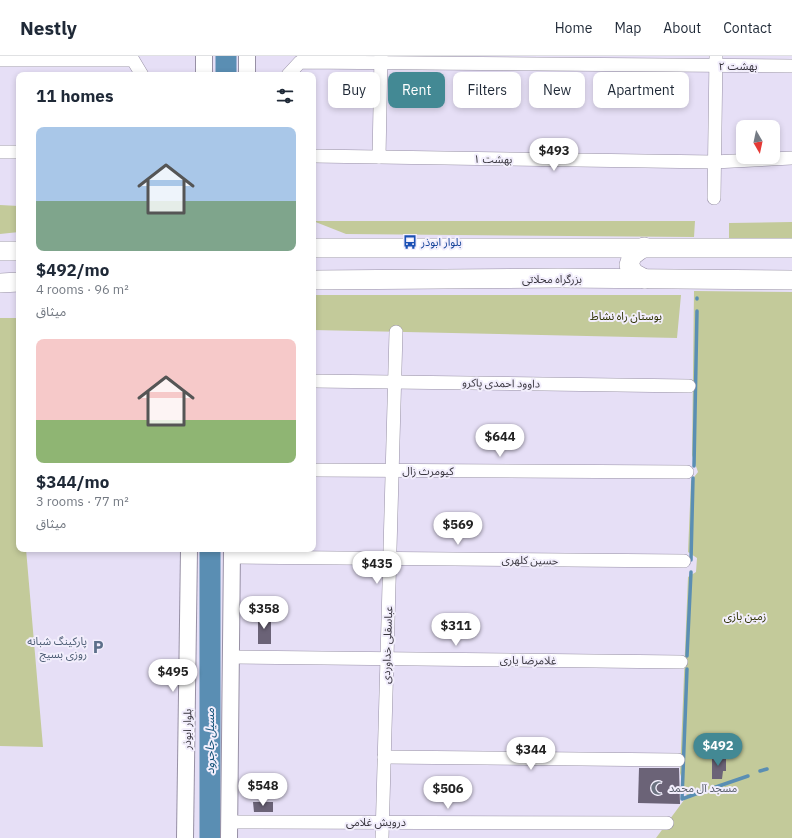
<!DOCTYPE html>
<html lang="en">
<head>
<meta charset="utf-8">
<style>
  :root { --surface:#fff; --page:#f2f2f3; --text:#1f2937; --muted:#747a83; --line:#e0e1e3; --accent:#438994 }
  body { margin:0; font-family:"IBM Plex Sans","Noto Sans Arabic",sans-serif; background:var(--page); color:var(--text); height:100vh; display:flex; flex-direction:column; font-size:15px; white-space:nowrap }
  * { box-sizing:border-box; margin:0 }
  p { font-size:13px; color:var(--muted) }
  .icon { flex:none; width:22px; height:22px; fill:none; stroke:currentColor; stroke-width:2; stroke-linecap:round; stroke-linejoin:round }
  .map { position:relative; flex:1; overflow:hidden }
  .drawer { position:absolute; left:16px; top:16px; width:300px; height:480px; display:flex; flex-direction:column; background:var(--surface); border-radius:8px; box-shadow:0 2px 6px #0003 }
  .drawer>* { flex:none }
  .hud { position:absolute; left:328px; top:16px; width:380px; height:36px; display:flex; gap:8px }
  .needle { width:26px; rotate:171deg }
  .fabs { position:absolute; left:736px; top:64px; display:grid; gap:8px }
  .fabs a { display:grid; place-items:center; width:44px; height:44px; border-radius:8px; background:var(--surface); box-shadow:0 2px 6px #0003; font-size:20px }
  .price { position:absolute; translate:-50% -34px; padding:0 9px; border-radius:14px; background:#fff; color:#222; font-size:13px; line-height:26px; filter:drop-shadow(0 1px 2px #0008) }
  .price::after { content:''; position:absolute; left:50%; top:24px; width:12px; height:9px; margin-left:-6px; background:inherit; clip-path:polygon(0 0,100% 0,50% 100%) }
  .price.on { background:var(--accent); color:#fff }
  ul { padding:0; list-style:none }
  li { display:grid; align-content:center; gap:8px; height:212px; padding:0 20px }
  li span { display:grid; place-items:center; height:124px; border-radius:8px; color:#555 }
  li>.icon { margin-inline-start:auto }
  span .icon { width:72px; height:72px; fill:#fffc; stroke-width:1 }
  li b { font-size:17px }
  h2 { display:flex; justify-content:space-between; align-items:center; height:48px; padding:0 20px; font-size:17px }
  .pill { padding:0 14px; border-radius:8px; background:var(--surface); box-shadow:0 2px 6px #0003; font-size:14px; line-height:36px }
  .pill.on { background:var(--accent); color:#fff }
  header { display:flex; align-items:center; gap:24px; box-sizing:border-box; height:56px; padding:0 20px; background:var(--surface); border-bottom:1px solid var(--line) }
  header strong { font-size:19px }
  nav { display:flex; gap:22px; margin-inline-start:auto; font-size:14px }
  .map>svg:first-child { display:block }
  .green { fill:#c3ca9a }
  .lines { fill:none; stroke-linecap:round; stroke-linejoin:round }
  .stream { stroke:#5a8eb3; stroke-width:3.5 }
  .river { stroke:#5a8eb3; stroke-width:21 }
  .building { fill:#6b6377 }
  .minor-casing { stroke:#9790a5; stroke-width:14 }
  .major-casing { stroke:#9790a5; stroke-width:18 }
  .highway-casing { stroke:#9790a5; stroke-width:20 }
  .minor { stroke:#fff; stroke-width:13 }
  .major { stroke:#fff; stroke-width:16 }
  .highway { stroke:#fff; stroke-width:19 }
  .labels { text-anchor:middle; stroke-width:4; stroke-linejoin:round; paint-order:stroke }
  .street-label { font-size:11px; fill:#38353e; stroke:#f2eefc }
  .transit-label { font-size:11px; fill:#164399; stroke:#f2eefc; text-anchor:start }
  .park-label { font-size:11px; fill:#2d3102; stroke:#f2eefc }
  .service-label { font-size:11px; fill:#4e5e75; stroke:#f2eefc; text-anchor:end }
  .worship-label { font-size:11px; fill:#5b616d; stroke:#f2eefc; text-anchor:start }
  .water-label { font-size:12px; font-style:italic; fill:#125177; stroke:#f2eefc }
</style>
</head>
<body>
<header>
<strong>Nestly</strong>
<nav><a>Home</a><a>Map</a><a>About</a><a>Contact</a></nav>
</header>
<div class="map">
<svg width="792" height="782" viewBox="0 0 792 782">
  <rect width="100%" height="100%" fill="#e6dff6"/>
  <g class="green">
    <path d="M0 149 19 150V176L0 178Z"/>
    <path d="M313 165H695L694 181 346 178Z"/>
    <path d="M792 166V182L729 184V167Z"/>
    <path d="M694 235 792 236V782H656L687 740 680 717 688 521 696 516 697 502 688 496 691 425 698 416 692 399Z"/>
    <path d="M313 239H681L677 282 313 274Z"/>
    <path d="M0 262H19V493H26L43 691 0 690Z"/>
  </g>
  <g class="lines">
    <g class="stream">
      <path d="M697 243V242"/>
      <path d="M694 410 697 255"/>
      <path d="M691 504 693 422"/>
      <path d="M687 600 691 516"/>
      <path d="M687 613 682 743 701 736"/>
      <path d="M760 715 767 713"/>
      <path d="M713 732 748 720"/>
    </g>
    <g class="river">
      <path d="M226 19V0"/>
      <path d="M210 782V493"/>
    </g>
  </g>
  <g class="building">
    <rect x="258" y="561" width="13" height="27"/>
    <path d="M712 701H726V715H723L722 723H712Z"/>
    <path d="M639 712H679L680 748 638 747Z"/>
    <path d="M253 746H273V756H254Z"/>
  </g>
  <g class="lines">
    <defs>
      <g id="minor">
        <path d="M0 4H133L142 19"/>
        <path d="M288 19 300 6 792 10"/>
        <path d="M0 96H19"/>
        <path d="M313 100 714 106 792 102"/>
        <path d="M379 101 381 0"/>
        <path d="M714 142 716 0"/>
        <path d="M313 325 689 330"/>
        <path d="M313 414 687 416"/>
        <path d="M232 501 684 505"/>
        <path d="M231 601 681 606"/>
        <path d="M384 701 678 704"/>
        <path d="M229 766 667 767"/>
        <path d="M382 782 396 276"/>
      </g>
      <g id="major">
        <path d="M204 19V0"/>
        <path d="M247 19V0"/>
        <path d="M185 782 189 493"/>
        <path d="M229 782 232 493"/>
      </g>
      <g id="highway">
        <path d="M644 191 632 200 629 209 634 217 645 223"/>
        <path d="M313 192H792"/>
        <path d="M0 195H19"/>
        <path d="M313 224 558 222 792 224"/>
        <path d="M0 227 19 226"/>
      </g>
    </defs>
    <use href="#minor" class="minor-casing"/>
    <use href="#major" class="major-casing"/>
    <use href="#highway" class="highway-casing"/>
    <use href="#minor" class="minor"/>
    <use href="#major" class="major"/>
    <use href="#highway" class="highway"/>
  </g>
  <defs>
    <symbol id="bus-bare" viewBox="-9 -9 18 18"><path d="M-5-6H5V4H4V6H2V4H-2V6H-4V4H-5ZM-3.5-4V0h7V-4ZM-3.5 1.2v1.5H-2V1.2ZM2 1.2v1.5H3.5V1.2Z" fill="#1a4fb4" stroke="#f2eefc" stroke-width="2.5" paint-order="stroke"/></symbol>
    <symbol id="parking-bare" viewBox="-9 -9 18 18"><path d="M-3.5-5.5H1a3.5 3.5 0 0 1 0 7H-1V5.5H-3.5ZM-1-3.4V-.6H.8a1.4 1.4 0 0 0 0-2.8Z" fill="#5c6f8a" stroke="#f2eefc" stroke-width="2.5" paint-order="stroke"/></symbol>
    <symbol id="mosque-bare" viewBox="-9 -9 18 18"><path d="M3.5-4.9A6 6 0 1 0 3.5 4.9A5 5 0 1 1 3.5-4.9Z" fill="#6b7280" stroke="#f2eefc" stroke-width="2.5" paint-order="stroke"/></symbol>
  </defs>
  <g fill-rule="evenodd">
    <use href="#bus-bare" x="400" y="176" width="20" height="20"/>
    <use href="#parking-bare" x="88" y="581" width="20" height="20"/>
    <use href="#mosque-bare" x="648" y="722" width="20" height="20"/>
  </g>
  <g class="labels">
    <g class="street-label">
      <text x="738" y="14">بهشت ۲</text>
      <text transform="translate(493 103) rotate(1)" y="4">بهشت ۱</text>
      <text x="552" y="227">بزرگراه محلاتی</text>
      <text transform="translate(501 327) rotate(1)" y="4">داوود احمدی پاکرو</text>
      <text x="428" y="419">کیومرث زال</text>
      <text transform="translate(530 504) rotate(1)" y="4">حسین کلهری</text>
      <text transform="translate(387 589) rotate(-88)" y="4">عباسقلی خداوردی</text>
      <text transform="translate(528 604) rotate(1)" y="4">غلامرضا یاری</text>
      <text transform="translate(187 673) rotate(-89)" y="4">بلوار ابوذر</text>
      <text x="376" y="770">درویش غلامی</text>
    </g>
    <g class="transit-label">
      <text x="421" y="190">بلوار ابوذر</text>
    </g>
    <g class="park-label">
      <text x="626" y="264">بوستان راه نشاط</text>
      <text x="745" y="564">زمین بازی</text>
    </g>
    <g class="service-label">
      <text x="87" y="589">پارکینگ شبانه<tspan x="87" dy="13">روزی بسیج</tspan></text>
    </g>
    <g class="worship-label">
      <text x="669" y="736">مسجد آل محمد</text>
    </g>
    <g class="water-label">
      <text transform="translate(210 685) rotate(-90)" y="4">مسیل جاجرود</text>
    </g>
  </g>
</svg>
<div class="fabs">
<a><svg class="needle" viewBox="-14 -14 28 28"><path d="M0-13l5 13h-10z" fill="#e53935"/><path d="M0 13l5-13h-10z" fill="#747a83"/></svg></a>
</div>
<b class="price" style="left:554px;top:116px">$493</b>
<b class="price" style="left:500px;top:402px">$644</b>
<b class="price" style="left:458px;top:490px">$569</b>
<b class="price" style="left:377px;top:529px">$435</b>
<b class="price" style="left:264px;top:574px">$358</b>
<b class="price" style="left:456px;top:591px">$311</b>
<b class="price" style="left:173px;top:637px">$495</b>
<b class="price on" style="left:718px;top:711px">$492</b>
<b class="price" style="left:531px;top:715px">$344</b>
<b class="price" style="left:263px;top:751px">$548</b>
<b class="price" style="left:448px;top:754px">$506</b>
<div class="hud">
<a class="pill">Buy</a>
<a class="pill on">Rent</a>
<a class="pill">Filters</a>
<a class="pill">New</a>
<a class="pill">Apartment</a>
</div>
<section class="drawer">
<h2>11 homes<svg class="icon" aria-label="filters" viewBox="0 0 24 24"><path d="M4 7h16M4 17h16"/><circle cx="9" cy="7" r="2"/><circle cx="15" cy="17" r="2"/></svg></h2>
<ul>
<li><span style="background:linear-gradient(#a9c7e8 60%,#7fa58c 0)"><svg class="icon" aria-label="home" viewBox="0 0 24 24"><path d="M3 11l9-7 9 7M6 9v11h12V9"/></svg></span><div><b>$492/mo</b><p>4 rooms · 96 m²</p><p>میثاق</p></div></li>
<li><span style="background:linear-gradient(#f6c9c9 65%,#8fb573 0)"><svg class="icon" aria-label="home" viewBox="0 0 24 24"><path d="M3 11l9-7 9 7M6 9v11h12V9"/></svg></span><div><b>$344/mo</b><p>3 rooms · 77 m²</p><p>میثاق</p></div></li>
</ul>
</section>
</div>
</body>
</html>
